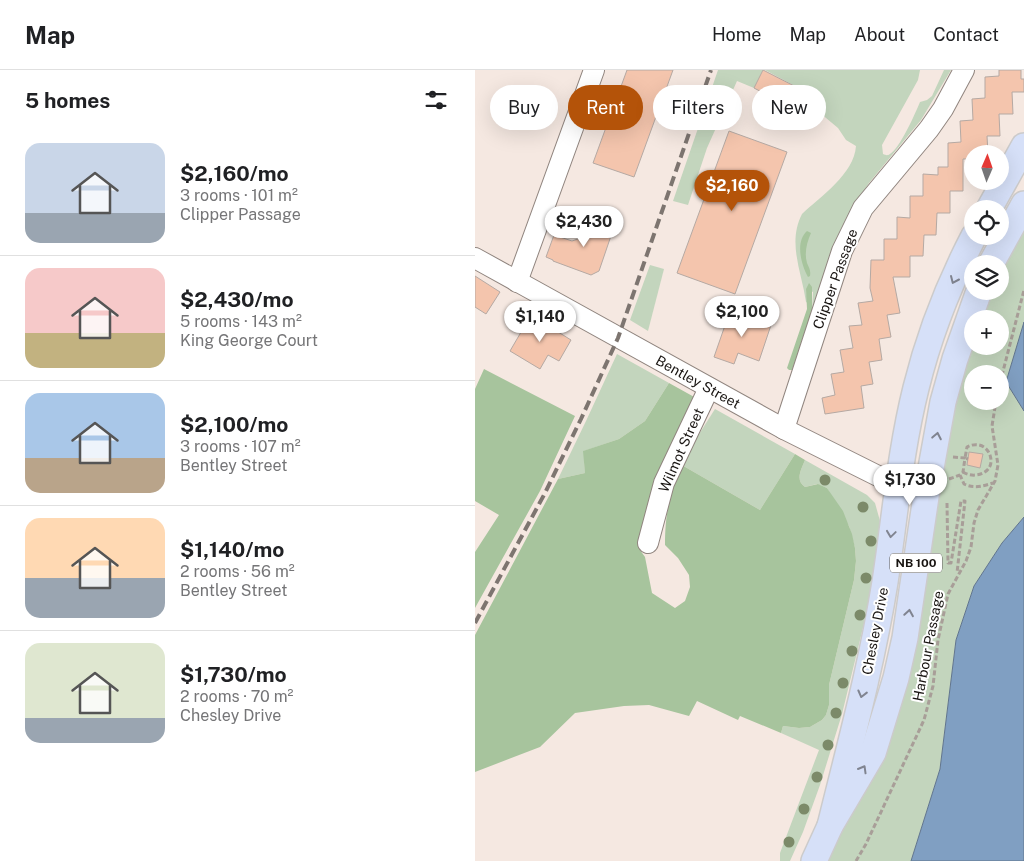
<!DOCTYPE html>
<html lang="en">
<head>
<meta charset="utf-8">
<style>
  :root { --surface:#fff; --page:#f6f6f6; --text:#202124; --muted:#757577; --line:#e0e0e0; --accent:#b45309 }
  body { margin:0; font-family:"Public Sans",sans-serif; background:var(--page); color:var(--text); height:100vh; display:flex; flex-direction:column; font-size:19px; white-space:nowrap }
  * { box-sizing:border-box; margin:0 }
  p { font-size:16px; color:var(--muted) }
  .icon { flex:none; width:28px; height:28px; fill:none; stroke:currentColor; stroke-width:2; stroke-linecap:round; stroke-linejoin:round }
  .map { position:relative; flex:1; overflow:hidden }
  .details { display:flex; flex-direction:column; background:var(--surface); width:475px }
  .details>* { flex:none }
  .hud { position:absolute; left:15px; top:15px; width:459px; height:45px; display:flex; gap:10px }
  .needle { width:32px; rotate:2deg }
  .tools { position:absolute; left:489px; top:75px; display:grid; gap:10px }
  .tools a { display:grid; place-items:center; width:45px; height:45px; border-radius:50%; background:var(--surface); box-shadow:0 5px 20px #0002; font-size:25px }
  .price { position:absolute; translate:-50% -42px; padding:0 11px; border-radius:18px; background:#fff; color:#222; font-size:16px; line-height:32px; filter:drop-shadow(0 1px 2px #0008) }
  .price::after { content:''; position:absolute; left:50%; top:30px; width:15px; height:11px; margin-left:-8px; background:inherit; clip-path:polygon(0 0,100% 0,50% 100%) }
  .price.on { background:var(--accent); color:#fff }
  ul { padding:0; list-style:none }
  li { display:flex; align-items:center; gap:15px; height:125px; padding:0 25px }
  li+li { border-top:1px solid var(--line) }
  li span { display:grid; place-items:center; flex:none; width:140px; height:100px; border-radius:15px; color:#555 }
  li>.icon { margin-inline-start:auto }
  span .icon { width:60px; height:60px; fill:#fffc; stroke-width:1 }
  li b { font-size:21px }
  h2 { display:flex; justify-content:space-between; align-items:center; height:60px; padding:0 25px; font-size:21px }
  .pill { padding:0 18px; border-radius:22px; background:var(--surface); box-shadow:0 5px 20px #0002; font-size:18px; line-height:45px }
  .pill.on { background:var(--accent); color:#fff }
  header { display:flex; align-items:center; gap:30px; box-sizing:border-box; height:70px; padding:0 25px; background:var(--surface); border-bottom:1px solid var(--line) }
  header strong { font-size:24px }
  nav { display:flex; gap:28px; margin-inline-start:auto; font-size:18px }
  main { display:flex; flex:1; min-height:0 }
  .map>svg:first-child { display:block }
  .green { fill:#c3d5bd; fill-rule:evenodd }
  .forest { fill:#a7c49d }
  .water { fill:#809fc2; stroke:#61758d }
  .building { fill:#f4c5ad; stroke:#b5a9a3 }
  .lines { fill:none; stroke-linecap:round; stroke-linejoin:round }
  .minor-casing { stroke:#90857f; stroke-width:22 }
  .major-casing { stroke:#cccbcb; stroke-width:28 }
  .path { stroke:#a89e98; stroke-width:3; stroke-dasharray:5 2.5; stroke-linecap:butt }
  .minor { stroke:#fff; stroke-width:20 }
  .major { stroke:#d6e0f8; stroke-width:25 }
  .rail { stroke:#7d7570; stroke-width:4; stroke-dasharray:10 5; stroke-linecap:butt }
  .tree { fill:#7c8a69 }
  .oneway { stroke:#808490 }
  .labels { text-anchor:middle; stroke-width:4; stroke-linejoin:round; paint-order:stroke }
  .shield { fill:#fff; stroke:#5d5a58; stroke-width:1 }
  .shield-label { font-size:12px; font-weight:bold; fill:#181411 }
  .street-label { font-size:14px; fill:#181411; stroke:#fff }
</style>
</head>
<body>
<header>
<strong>Map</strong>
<nav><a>Home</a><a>Map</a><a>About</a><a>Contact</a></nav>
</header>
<main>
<section class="details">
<h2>5 homes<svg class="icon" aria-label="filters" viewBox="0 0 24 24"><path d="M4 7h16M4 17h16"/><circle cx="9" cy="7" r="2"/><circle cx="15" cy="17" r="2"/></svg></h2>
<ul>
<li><span style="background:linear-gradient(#c9d6e8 70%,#9aa5b1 0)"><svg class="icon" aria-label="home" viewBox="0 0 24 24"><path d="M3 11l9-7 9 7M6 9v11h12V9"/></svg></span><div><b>$2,160/mo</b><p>3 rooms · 101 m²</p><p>Clipper Passage</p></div></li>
<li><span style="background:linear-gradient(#f6c9c9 65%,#c2b280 0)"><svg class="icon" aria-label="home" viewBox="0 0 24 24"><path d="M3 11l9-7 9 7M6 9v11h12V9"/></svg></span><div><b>$2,430/mo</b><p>5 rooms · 143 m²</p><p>King George Court</p></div></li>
<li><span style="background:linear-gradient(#a9c7e8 65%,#b9a48a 0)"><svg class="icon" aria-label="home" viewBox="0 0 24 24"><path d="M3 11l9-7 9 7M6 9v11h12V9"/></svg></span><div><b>$2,100/mo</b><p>3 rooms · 107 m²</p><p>Bentley Street</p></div></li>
<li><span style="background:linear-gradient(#ffd9b3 60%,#9aa5b1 0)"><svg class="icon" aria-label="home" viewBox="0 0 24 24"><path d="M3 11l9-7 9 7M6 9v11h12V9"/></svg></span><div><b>$1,140/mo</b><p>2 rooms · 56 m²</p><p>Bentley Street</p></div></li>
<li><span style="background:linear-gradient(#dfe7d0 75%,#9aa5b1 0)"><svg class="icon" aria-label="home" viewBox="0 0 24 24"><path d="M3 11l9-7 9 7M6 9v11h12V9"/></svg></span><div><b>$1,730/mo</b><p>2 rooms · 70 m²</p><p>Chesley Drive</p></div></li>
</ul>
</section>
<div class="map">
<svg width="549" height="791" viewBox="0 0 549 791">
  <rect width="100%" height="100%" fill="#f5e8e1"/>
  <g class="green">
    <path d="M243 0H288L279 18 262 11 232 78 213 135 198 131Z"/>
    <path d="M290 0H445L443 10 407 75 408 84C411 85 412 86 415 84 425 78 440 44 445 32L452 30 457 26 469 0H476L446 50 394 113 375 142 358 177 337 240 338 222 331 219 333 233 331 232C327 203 312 173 327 144 346 126 379 104 381 76L371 70 363 58 326 27 329 21Z"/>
    <path d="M549 134V252L531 312 549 341V447L527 473 499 516 481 570 465 699 436 791H339L355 756 398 683 421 608 430 568 452 420 468 332 480 289 504 221H525V194H516ZM498 249H525V276H498ZM498 304H525V331H498Z"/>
    <path d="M175 195 189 199 173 261 155 250Z"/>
    <path d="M142 284 194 313 170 351 144 369 109 381 110 403 83 409 111 351Z"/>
    <path d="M240 339 320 384 285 440 205 394Z"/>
    <path d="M330 390 392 425 400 433 405 451 395 529 367 644 345 715 328 762 315 791H305V783L344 680 306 663 308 656 324 658 335 657 347 650 351 645 354 635V615L379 510 381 491 380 478 374 456 352 418 342 414 330 417C320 410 326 400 330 390Z"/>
  </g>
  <g class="forest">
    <path d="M332 161 336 163C332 172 329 183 332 193 334 198 336 200 335 206L333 207C326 194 320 172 332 161Z"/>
    <path d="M334 213 337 217V240L317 300H314L312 298 332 239 331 219Z"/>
    <path d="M9 299 100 346 65 421 0 538V482L24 445 0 431V319Z"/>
    <path d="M194 313 221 328 173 436 165 480 170 487 177 523 200 538 210 531 215 517 214 505 203 488 190 475C190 443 195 424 205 394L285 440 320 384 330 390C326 400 320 410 330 417L343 414 352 418 368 441 377 464 380 478 381 491 379 510 354 615V635L351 645 347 650 335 657 324 658 308 656 306 663 265 646 263 650 222 631 214 646 174 635 149 636 100 643 65 677 0 702V565L83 409 110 403 108 381 144 369 170 351Z"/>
  </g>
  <g class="water">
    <path d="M549 252V341L531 312Z"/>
    <path d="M549 447V791H436L465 699 481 570 499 516 527 473Z"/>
  </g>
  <g class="building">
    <path d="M152 0H198L159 107 118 93Z"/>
    <path d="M288 0 329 21 319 39 279 18Z"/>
    <path d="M524 0H546V9H549V22H537L538 44H524L525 66H512L513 84H498V89H488V121H475V143H462L461 165H449L448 186H435V207H418L425 243 412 245 416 267 404 269 407 290 394 292 398 314 386 316 389 338 350 344 347 328 360 325 356 304 369 302 365 280 378 278 374 256 387 255 383 233 398 231 395 218 396 190H409V169H422V147L435 148V126H448V104L463 105V97H473V73L486 72 485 51 498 50 497 29 510 28V7L524 6Z"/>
    <path d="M254 61 312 82 260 224 202 203Z"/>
    <path d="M118 146 140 154 124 201 116 205 78 191V190L71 187 79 165 97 171 111 166Z"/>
    <path d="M0 206 25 222 11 244 0 237Z"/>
    <path d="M255 241 296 255 284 291 263 283 259 294 239 287Z"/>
    <path d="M56 245 96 270 84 291 73 285 65 299 35 281Z"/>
    <path d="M494 382 508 384 505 398 492 395Z"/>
  </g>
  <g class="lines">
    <defs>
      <g id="minor">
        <path d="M0 188 309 359 423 416 452 420"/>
        <path d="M42 212 119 0"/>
        <path d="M309 359 367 181 388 138 454 59 468 39 489 0"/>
        <path d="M173 473 189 413 234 318"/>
      </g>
      <g id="major">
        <path d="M514 139 549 76"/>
        <path d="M516 194 549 134"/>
        <path d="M355 756C375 675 397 594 410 512 420 447 425 382 441 318 454 265 474 214 499 166"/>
        <path d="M339 791 355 756 398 683 421 608 430 568 452 420 468 332 480 289 504 221"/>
      </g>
    </defs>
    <use href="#minor" class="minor-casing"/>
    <use href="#major" class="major-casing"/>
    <g class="path">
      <path d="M525 313 549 220"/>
      <path d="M478 387 490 388 488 402 485 405 489 414C499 419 508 416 518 413"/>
      <path d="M488 402C498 409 517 404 516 390 515 377 503 371 492 377L490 388 493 389"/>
      <path d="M474 409 485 405"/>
      <path d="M472 433 473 493H476L486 431H490L482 503"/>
      <path d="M381 791 391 774 449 650 458 616 463 570 473 524 491 491 496 477 499 453 503 440 520 411 523 395 517 356 521 331"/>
    </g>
    <use href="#minor" class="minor"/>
    <use href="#major" class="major"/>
    <path class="rail" d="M0 553 70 423 106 349 143 268 236 0"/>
  </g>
  <g class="tree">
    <circle cx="350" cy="410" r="5.5"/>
    <circle cx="388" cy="437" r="5.5"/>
    <circle cx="396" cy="471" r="5.5"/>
    <circle cx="391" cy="508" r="5.5"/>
    <circle cx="385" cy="545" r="5.5"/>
    <circle cx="377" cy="581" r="5.5"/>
    <circle cx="368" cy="613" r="5.5"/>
    <circle cx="361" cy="643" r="5.5"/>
    <circle cx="353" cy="675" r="5.5"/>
    <circle cx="342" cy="707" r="5.5"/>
    <circle cx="329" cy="739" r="5.5"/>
    <circle cx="314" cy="772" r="5.5"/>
  </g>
  <defs><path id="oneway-chevron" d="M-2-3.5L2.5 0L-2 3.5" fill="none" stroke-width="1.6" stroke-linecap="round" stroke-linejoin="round" transform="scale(1.25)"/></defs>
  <g class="oneway">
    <use href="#oneway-chevron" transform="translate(479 210) rotate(114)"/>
    <use href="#oneway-chevron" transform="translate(462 366) rotate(-79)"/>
    <use href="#oneway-chevron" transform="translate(416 464) rotate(98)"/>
    <use href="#oneway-chevron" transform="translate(434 543) rotate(-81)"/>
    <use href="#oneway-chevron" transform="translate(387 624) rotate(104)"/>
    <use href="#oneway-chevron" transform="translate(388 699) rotate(-60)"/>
  </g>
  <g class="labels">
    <rect class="shield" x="415" y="483.5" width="52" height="19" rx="4"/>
    <g class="shield-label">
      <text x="441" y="497">NB 100</text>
    </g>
    <g class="street-label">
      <text transform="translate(360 209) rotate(-70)" y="5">Clipper Passage</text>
      <text transform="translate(223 312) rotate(29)" y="5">Bentley Street</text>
      <text transform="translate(206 380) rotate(-66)" y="5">Wilmot Street</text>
      <text transform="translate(400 561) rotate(-79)" y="5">Chesley Drive</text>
      <text transform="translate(453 576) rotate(-79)" y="5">Harbour Passage</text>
    </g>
  </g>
</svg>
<div class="tools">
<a><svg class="needle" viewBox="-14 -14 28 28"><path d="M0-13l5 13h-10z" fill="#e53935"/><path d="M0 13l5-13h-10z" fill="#757577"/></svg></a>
<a><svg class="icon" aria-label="locate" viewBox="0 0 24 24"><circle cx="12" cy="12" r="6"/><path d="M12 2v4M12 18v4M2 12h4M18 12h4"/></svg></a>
<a><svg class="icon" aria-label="layers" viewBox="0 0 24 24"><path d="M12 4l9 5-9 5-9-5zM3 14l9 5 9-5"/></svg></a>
<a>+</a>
<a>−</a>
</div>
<b class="price on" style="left:257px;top:142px">$2,160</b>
<b class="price" style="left:109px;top:178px">$2,430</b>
<b class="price" style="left:267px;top:268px">$2,100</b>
<b class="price" style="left:65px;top:273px">$1,140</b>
<b class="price" style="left:435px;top:436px">$1,730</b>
<div class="hud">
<a class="pill">Buy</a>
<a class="pill on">Rent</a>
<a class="pill">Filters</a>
<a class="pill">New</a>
</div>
</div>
</main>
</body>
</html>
